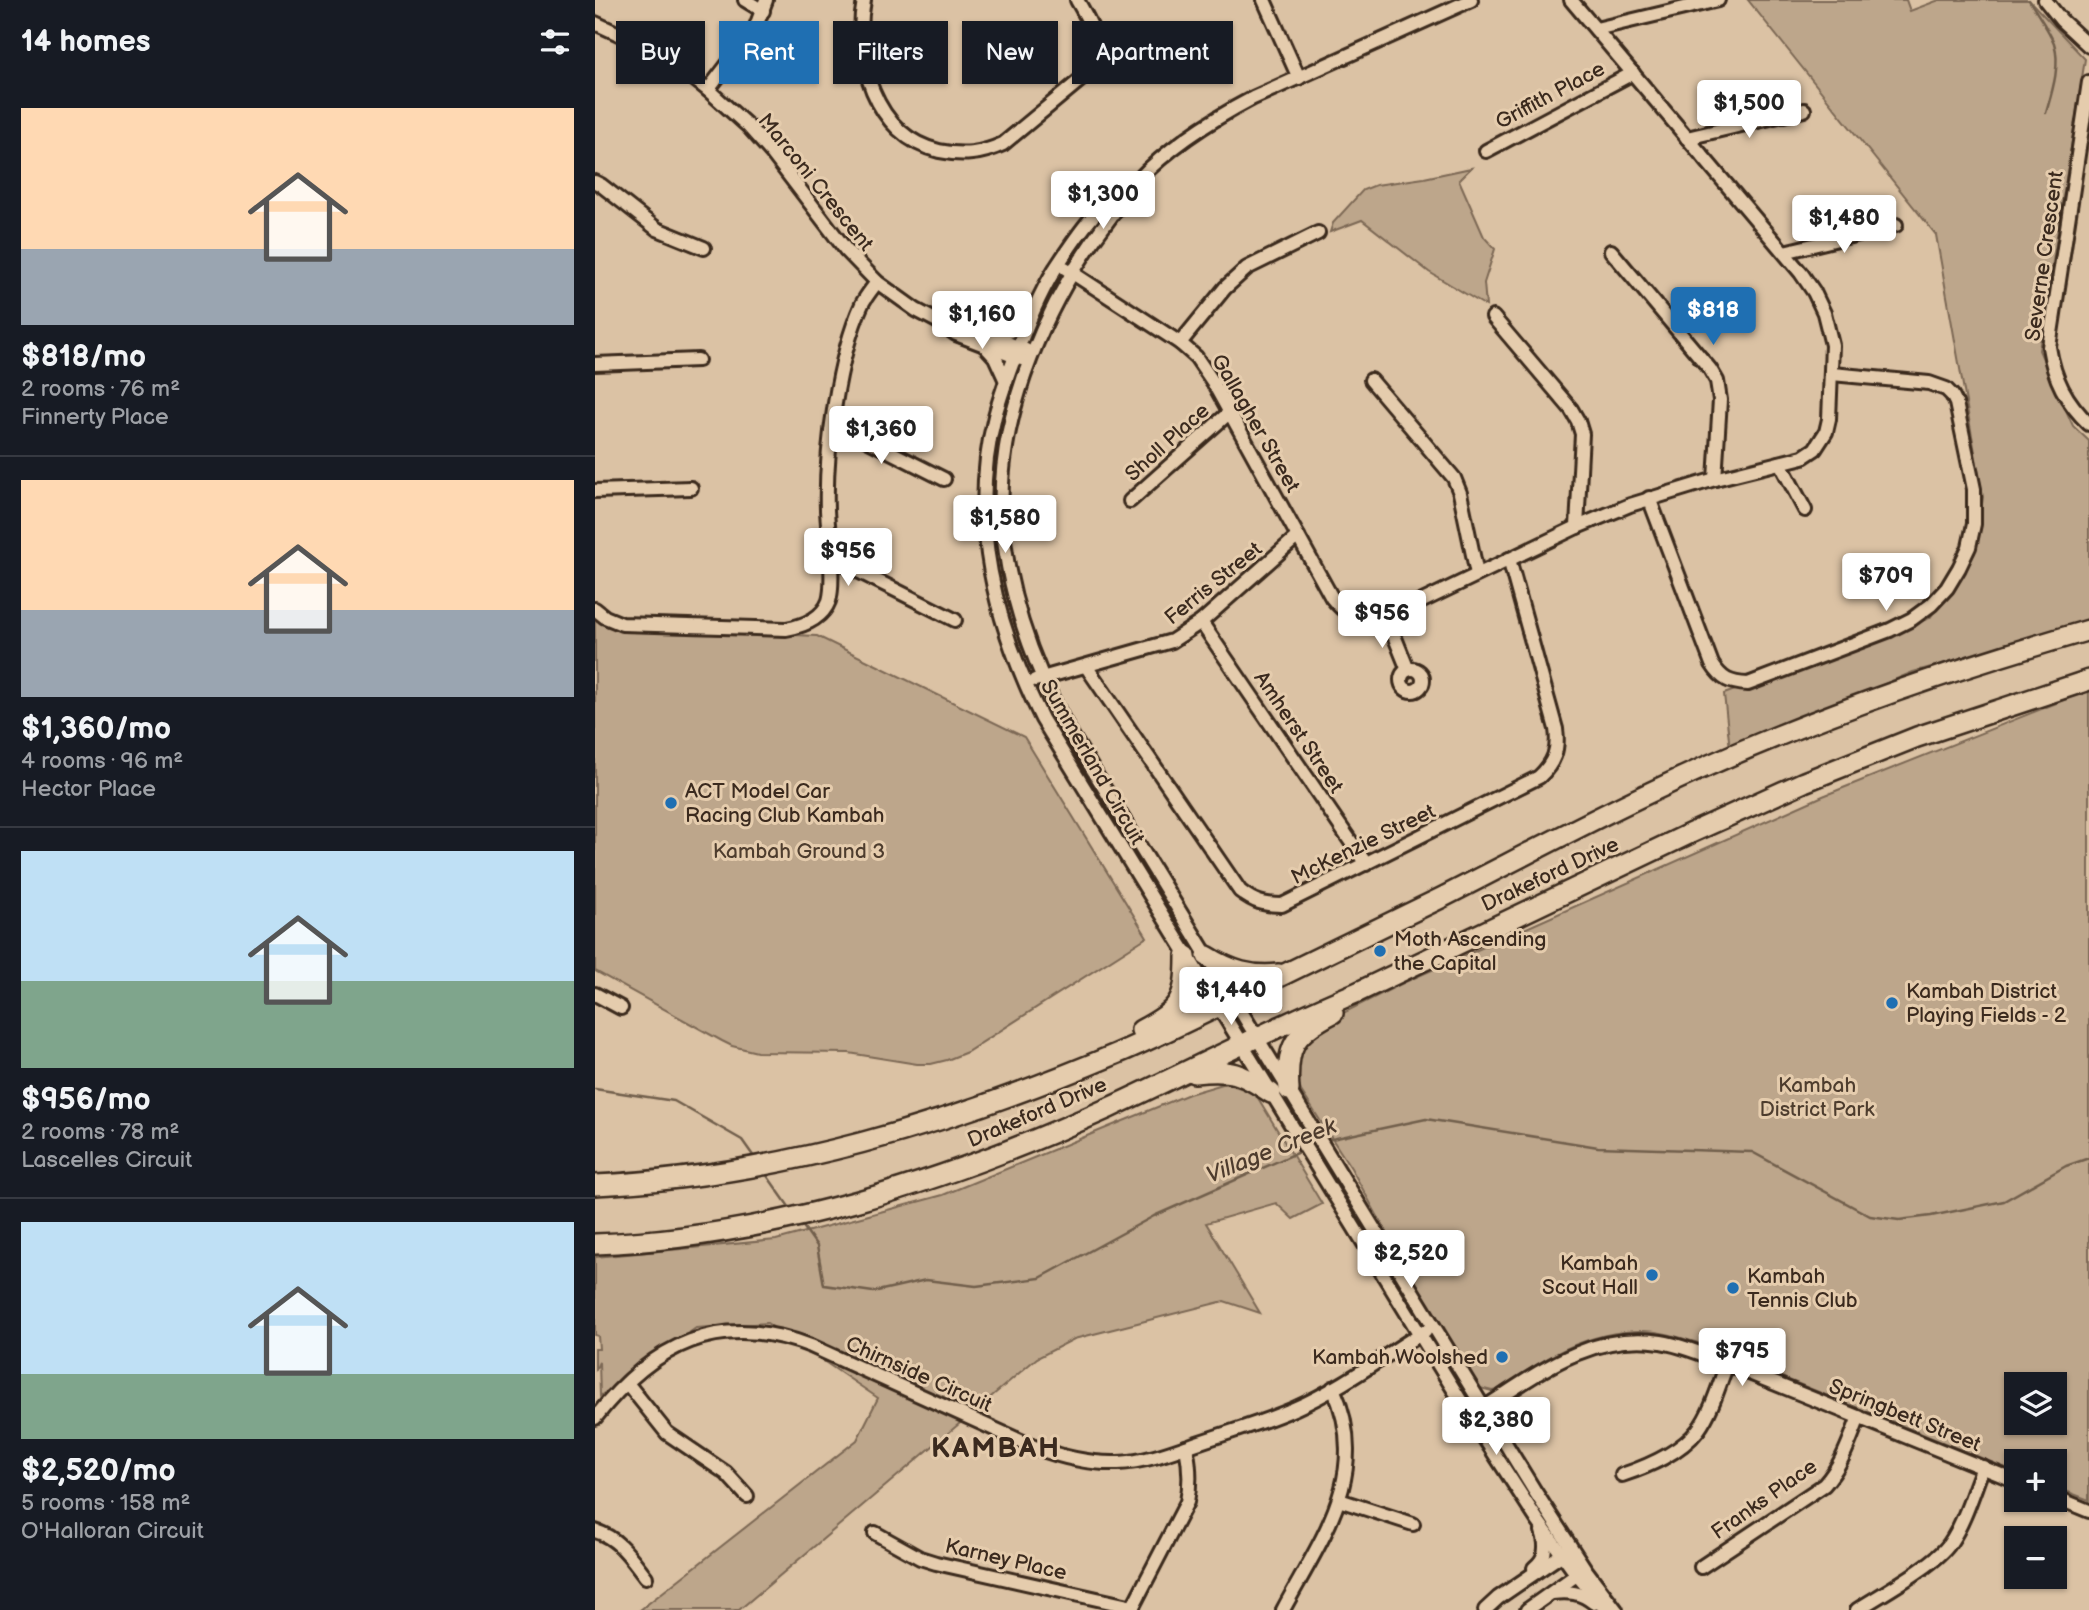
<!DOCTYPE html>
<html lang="en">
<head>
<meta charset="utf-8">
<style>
  :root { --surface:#171b24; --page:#20242c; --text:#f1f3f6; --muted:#9ea1a6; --line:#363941; --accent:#1f6fb2 }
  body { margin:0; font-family:"Balsamiq Sans",sans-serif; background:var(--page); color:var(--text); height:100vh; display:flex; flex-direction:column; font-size:26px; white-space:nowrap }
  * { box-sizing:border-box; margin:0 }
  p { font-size:23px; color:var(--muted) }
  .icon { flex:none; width:38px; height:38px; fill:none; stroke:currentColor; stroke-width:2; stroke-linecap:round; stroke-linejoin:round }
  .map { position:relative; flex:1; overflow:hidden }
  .sheet { display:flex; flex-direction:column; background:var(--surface); width:595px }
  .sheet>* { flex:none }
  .guide { position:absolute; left:21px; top:21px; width:665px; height:63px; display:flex; gap:14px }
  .fabs { position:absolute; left:1409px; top:1372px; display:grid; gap:14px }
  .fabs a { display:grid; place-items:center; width:63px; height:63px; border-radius:0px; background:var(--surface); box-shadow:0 2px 5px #0004; font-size:35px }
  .price { position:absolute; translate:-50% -60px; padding:0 16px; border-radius:7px; background:#fff; color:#222; font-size:23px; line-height:46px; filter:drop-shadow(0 2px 4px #0008) }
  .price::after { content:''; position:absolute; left:50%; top:42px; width:21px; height:16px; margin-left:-10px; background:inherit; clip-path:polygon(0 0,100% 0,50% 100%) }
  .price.current { background:var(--accent); color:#fff }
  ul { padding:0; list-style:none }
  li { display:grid; align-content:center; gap:14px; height:371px; padding:0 21px }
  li+li { border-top:2px solid var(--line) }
  li span { display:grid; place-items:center; height:217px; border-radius:0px; color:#555 }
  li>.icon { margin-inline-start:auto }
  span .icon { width:126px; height:126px; fill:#fffc; stroke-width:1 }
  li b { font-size:30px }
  h2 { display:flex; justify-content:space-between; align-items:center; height:84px; padding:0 21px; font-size:30px }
  .pill { padding:0 24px; border-radius:0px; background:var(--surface); box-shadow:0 2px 5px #0004; font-size:24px; line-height:63px }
  .pill.current { background:var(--accent); color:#fff }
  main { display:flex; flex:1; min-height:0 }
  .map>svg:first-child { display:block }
  .green { fill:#bda68b; stroke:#7c6854; stroke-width:2; fill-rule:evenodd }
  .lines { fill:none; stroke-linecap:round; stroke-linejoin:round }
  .stream { stroke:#715e4c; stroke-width:2.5 }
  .minor-casing { stroke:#3b2a1e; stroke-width:18 }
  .highway-casing { stroke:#3b2a1e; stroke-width:24 }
  .minor { stroke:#e5ccad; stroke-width:12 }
  .highway { stroke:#e5ccad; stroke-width:19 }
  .poi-dot { fill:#1f6fb2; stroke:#e5ccad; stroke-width:2.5 }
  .labels { text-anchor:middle; stroke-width:6; stroke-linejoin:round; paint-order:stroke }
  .street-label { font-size:21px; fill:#3b2a1e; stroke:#e5ccad }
  .poi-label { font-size:21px; fill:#3b2a1e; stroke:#e5ccad; text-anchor:start }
  .park-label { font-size:21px; fill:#4e3d2e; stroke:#e5ccad }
  .water-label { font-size:23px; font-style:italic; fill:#4d3b2d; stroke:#e5ccad }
  .district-label { font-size:28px; font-weight:bold; letter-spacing:2px; fill:#3b2a1e; stroke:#e5ccad }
</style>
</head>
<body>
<main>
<section class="sheet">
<h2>14 homes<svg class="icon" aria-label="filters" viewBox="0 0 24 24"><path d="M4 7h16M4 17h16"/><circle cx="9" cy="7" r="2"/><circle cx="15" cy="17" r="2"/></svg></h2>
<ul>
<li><span style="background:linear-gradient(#ffd9b3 65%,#9aa5b1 0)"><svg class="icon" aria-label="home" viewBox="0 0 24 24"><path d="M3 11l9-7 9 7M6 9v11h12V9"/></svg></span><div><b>$818/mo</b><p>2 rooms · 76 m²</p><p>Finnerty Place</p></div></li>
<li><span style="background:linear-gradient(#ffd9b3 60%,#9aa5b1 0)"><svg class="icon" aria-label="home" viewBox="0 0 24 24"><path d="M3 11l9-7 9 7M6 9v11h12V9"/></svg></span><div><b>$1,360/mo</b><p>4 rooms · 96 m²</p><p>Hector Place</p></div></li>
<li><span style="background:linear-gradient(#bfe0f5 60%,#7fa58c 0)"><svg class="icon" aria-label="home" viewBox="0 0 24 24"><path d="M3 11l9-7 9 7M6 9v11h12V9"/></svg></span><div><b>$956/mo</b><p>2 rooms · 78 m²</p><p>Lascelles Circuit</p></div></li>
<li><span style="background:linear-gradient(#bfe0f5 70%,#7fa58c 0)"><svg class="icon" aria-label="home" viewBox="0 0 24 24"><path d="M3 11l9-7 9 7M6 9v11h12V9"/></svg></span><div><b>$2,520/mo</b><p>5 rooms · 158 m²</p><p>O'Halloran Circuit</p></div></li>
</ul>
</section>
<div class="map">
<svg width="1494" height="1610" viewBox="0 0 1494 1610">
  <rect width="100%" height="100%" fill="#dbc2a4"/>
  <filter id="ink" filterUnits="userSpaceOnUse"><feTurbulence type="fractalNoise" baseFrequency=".0143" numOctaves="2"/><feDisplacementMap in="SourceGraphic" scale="14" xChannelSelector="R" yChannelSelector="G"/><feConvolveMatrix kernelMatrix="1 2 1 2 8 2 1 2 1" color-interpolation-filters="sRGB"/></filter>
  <g filter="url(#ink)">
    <g class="green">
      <path d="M1153 0H1311L1315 11 1344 0H1434L1490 59 1444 350 1478 426 1494 441V624L1318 672 1135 749 1129 694 1335 618 1380 553 1388 497 1341 235Z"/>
      <path d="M876 168 864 180 889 237 900 249 889 283 891 306 834 272 767 220 735 232 738 223 768 190 781 185 829 178Z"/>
      <path d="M0 619 13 627 222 636 429 737 552 937 372 1052 352 1060 336 1064H322L254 1053 162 1052 137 1046 127 1041 0 971Z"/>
      <path d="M1494 690V1500L1460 1487V1461H1421V1472L1100 1342C1083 1337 1065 1331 1047 1331 990 1331 947 1360 902 1390L897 1391 885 1388 813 1271 756 1168 706 1091 700 1074 702 1049 740 1017 810 982 1228 796ZM1421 1384H1460V1423H1421Z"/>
      <path d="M631 1083 660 1093 727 1204 698 1219 681 1203 611 1223 665 1313 629 1301 479 1339 442 1358 144 1610H45L262 1440 283 1398 172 1323 101 1328 5 1396 4 1362 0 1371V1349H4L3 1336 0 1335V1257L181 1240 348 1195 594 1094Z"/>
    </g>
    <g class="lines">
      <g class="stream">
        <path d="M1434 0C1442 14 1453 28 1459 43 1466 65 1457 92 1451 113"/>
        <path d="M0 1089 79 1101 147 1140 159 1157"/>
        <path d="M732 1140 831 1119 1003 1147 1157 1152 1275 1216 1304 1220 1336 1216 1409 1201 1471 1166 1494 1158"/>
        <path d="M171 1174 197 1211"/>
        <path d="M205 1222 222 1246 229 1285 278 1292 331 1280 381 1286 445 1278 559 1216 706 1151"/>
      </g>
      <defs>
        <g id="minor">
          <path d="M150 0 168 11"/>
          <path d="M269 0C258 57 279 136 344 151 368 156 386 154 408 144L490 76C510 46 498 28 482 0"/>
          <path d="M669 0 704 78"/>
          <path d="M876 0 658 98C616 120 575 146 542 181 533 191 525 204 517 215 453 298 401 412 407 518 412 594 437 663 473 729L939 1490 990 1569 1021 1610"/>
          <path d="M1450 0 1466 20 1494 46"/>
          <path d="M0 23 52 47 84 67 113 90 153 126 177 153 251 250 282 282 321 310 342 321 361 334 426 359"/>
          <path d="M1001 29 1123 0"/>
          <path d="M1494 82 1454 347C1459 379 1471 402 1494 424"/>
          <path d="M113 90 160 29 171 0"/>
          <path d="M1092 138 1209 110"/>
          <path d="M891 151 1038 73"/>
          <path d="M0 182 6 185 62 229 109 248"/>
          <path d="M538 184C506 198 479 240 460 269 444 295 433 323 422 351 414 372 406 394 400 416 373 522 400 624 447 719L875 1416 943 1521 982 1575 1011 1610"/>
          <path d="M1016 251 1115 369 1122 381 1125 400 1120 479"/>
          <path d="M1189 252 1301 225"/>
          <path d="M470 268 585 343 601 357 618 382 737 598C752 617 769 624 792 618L982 527 1035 505 1120 479 1208 457 1220 449 1231 432 1234 419 1237 345 1229 313 1219 292 1206 273 976 0"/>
          <path d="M898 317 976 409 983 421 987 434 982 527"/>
          <path d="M346 322 365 325 431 350"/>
          <path d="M394 336 413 332 432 325"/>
          <path d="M585 343 630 288 652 268 723 233"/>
          <path d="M390 346 400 357 411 381"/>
          <path d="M0 364 103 360"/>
          <path d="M776 380 859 478 865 493 882 574"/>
          <path d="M238 423 349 479"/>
          <path d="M1185 463 1210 510"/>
          <path d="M0 491 96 488"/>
          <path d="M1054 498 1117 664C1127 680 1135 683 1153 684L1295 630 1317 619 1336 605 1352 588 1364 568 1374 547 1379 524V489L1361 403 1357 395 1351 389 1334 383 1237 374"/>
          <path d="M535 501 635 412"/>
          <path d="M235 557 360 620"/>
          <path d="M0 609 10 617 27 624 191 629C208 626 227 619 234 601 240 581 233 533 232 510 230 452 243 356 267 304 271 296 277 289 282 282"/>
          <path d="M792 618 813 670"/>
          <path d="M606 622 771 864"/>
          <path d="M491 666 645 891C659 902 669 905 687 905L944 777C959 763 964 750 961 729L914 559"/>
          <circle cx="817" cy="680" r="11"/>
          <path d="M440 680 577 641 606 622 703 536"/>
          <path d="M0 994 26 1008"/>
          <path d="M32 1383 72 1433 131 1473 152 1496"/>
          <path d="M884 1411C941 1375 994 1331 1066 1342 1089 1346 1111 1355 1132 1364L1421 1481"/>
          <path d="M0 1418C58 1344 124 1311 216 1346L439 1447C466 1457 494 1464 523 1463 551 1462 579 1451 605 1442 637 1431 670 1422 701 1408 746 1388 788 1357 830 1331"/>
          <path d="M1027 1475C1054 1466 1085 1453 1103 1430 1117 1411 1124 1385 1132 1364"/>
          <path d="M1460 1497 1494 1511"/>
          <path d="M744 1500 818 1524"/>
          <path d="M0 1531C24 1538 36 1558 51 1577"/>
          <path d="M280 1533 325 1558 341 1563 538 1607"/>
          <path d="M1106 1567 1229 1485C1247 1465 1254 1442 1264 1417"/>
          <path d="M939 1568C952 1558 952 1545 947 1531"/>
          <path d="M957 1593C974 1591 986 1592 999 1603"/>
          <path d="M536 1610 592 1502C596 1482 595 1466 591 1447"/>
          <path d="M688 1610C727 1537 777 1473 738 1388"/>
          <path d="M890 1610 903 1598 972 1551"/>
          <path d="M932 1610 987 1571"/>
          <path d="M1262 1610C1285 1595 1342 1564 1355 1543 1370 1521 1378 1492 1388 1467"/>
        </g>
        <g id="highway">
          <path d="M612 956C636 971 656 977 684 974"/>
          <path d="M546 1030C585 1009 591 1000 591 956"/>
          <path d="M599 1073C636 1069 645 1072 676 1093"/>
          <path d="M694 1090C691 1046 699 1033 738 1013"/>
          <path d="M0 1185C181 1177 355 1124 521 1054 568 1034 613 1011 659 989 722 958 785 928 848 897 917 862 986 825 1056 792 1197 724 1344 673 1494 630"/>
          <path d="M0 1244C178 1238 352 1181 514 1108 597 1070 678 1027 763 992L1096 833 1209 782 1322 737 1494 680"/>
        </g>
      </defs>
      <use href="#minor" class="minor-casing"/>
      <use href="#highway" class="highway-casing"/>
      <use href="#minor" class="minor"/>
      <use href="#highway" class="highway"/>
    </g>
  </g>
  <g class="poi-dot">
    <circle cx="76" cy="803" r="7"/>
    <circle cx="785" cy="951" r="7"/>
    <circle cx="1297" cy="1003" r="7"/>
    <circle cx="1057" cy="1275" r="7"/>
    <circle cx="1138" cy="1288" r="7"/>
    <circle cx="907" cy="1357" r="7"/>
  </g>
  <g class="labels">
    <g class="street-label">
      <text transform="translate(955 95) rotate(-28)" y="7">Griffith Place</text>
      <text transform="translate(221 182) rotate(51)" y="7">Marconi Crescent</text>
      <text transform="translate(1449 256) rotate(-82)" y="7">Severne Crescent</text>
      <text transform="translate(661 423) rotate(60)" y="7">Gallagher Street</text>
      <text transform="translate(572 442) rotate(-42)" y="7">Sholl Place</text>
      <text transform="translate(618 583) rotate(-39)" y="7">Ferris Street</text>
      <text transform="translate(704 732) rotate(56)" y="7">Amherst Street</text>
      <text transform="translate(498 762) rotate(60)" y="7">Summerland Circuit</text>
      <text transform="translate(768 844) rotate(-26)" y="7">McKenzie Street</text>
      <text transform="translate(955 874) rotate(-25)" y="7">Drakeford Drive</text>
      <text transform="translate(442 1112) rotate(-23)" y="7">Drakeford Drive</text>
      <text transform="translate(324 1374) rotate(24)" y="7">Chirnside Circuit</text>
      <text transform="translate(1310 1415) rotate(22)" y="7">Springbett Street</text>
      <text transform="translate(1169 1499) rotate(-35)" y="7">Franks Place</text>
      <text transform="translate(411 1559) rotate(13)" y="7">Karney Place</text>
    </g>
    <g class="poi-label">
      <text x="90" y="798">ACT Model Car<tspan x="90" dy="24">Racing Club Kambah</tspan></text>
      <text x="799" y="946">Moth Ascending<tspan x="799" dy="24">the Capital</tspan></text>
      <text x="1311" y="998">Kambah District<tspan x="1311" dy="24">Playing Fields - 2</tspan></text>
      <text x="1043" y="1270" text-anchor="end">Kambah<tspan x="1043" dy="24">Scout Hall</tspan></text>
      <text x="1152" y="1283">Kambah<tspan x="1152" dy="24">Tennis Club</tspan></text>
      <text x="893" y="1364" text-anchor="end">Kambah Woolshed</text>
    </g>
    <g class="park-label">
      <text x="204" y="858">Kambah Ground 3</text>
      <text x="1222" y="1092">Kambah<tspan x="1222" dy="24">District Park</tspan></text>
    </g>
    <g class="water-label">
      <text transform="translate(676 1150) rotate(-22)" y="8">Village Creek</text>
    </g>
    <g class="district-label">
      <text x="401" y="1457">KAMBAH</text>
    </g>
  </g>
</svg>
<div class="fabs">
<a><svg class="icon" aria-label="layers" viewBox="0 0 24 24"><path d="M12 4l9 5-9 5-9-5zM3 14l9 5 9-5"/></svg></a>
<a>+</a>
<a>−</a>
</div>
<b class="price" style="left:1154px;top:140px">$1,500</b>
<b class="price" style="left:508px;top:231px">$1,300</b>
<b class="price" style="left:1249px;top:255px">$1,480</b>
<b class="price current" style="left:1118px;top:347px">$818</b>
<b class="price" style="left:387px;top:351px">$1,160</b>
<b class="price" style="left:286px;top:466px">$1,360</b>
<b class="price" style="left:410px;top:555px">$1,580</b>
<b class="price" style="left:253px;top:588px">$956</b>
<b class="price" style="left:1291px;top:613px">$709</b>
<b class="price" style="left:787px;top:650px">$956</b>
<b class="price" style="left:636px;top:1027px">$1,440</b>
<b class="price" style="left:816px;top:1290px">$2,520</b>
<b class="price" style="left:1147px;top:1388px">$795</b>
<b class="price" style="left:901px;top:1457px">$2,380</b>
<div class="guide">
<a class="pill">Buy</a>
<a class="pill current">Rent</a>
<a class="pill">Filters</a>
<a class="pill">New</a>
<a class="pill">Apartment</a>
</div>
</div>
</main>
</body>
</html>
